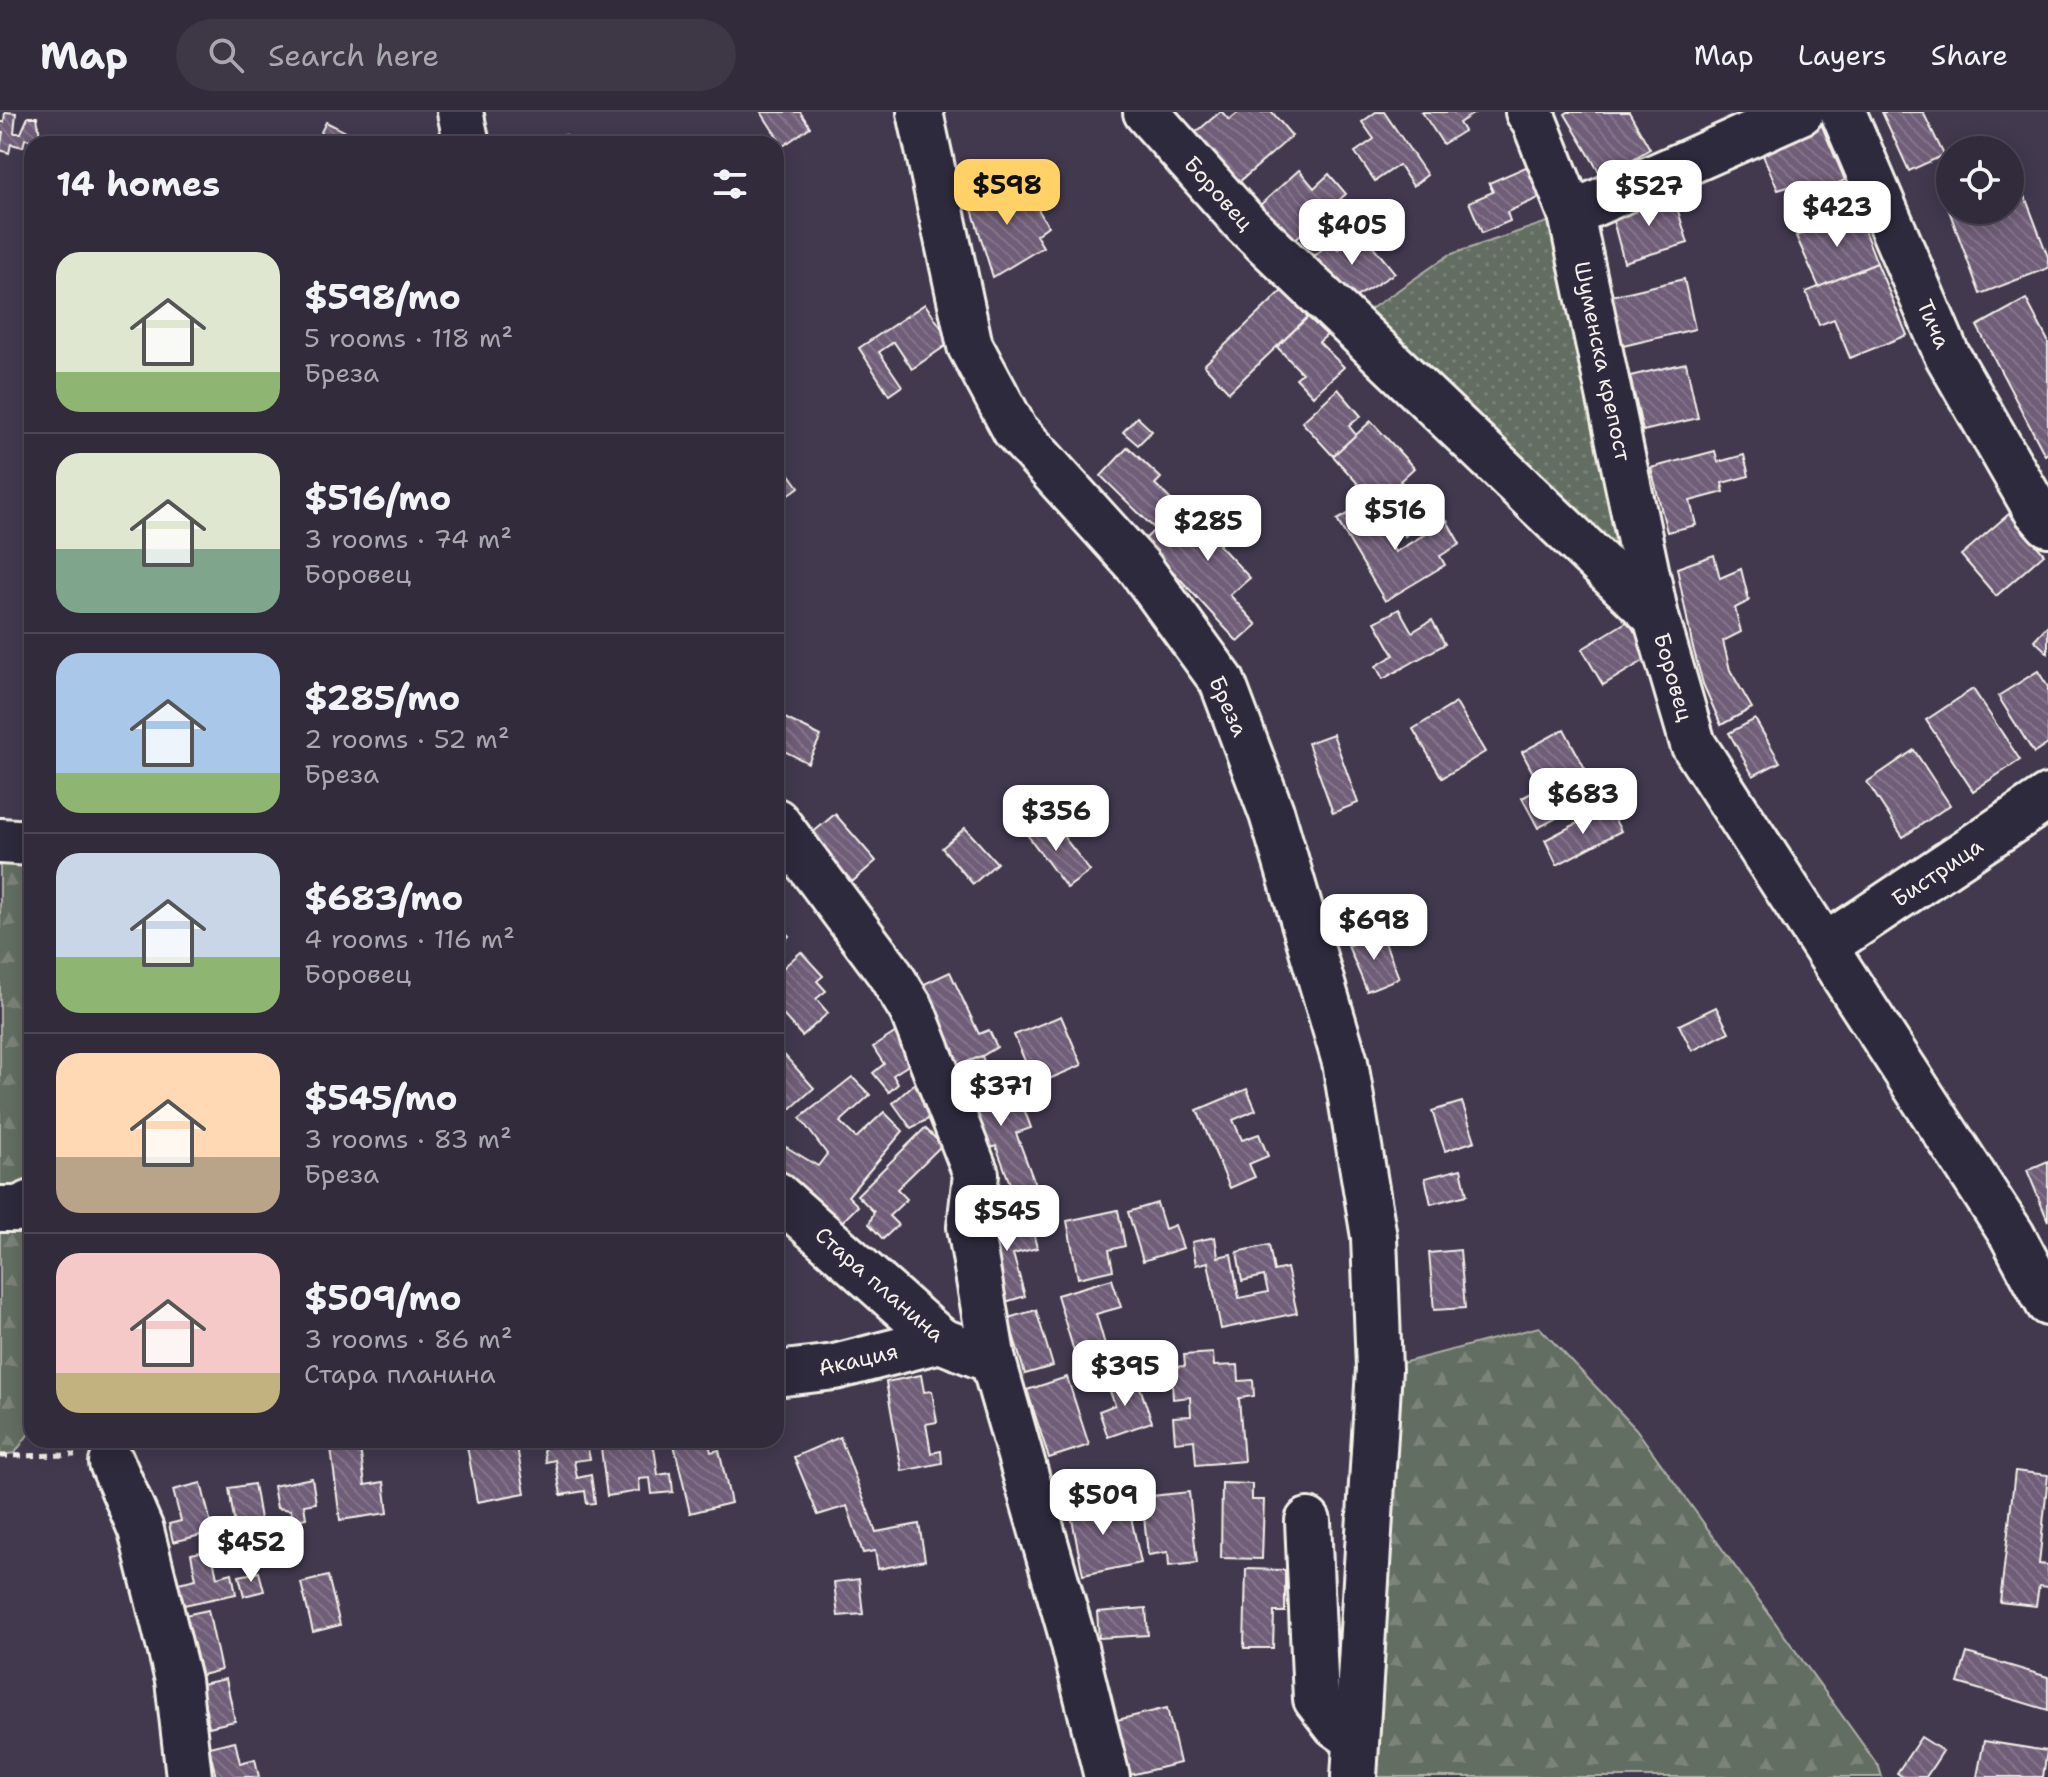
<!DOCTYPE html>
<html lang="en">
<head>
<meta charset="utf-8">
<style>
  :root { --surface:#322b3b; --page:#3d3746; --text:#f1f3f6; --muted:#a8a7af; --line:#4d4755; --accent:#ffd166 }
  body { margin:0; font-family:"Shantell Sans",sans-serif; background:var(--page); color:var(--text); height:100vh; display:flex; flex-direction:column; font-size:30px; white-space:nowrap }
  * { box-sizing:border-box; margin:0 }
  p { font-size:26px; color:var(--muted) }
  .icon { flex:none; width:44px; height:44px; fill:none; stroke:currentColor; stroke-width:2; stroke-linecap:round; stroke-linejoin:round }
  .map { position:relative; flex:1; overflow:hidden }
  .details { position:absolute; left:24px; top:24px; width:760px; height:1312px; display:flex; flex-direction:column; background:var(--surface); border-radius:24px; box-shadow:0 4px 20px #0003,0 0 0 2px var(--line) }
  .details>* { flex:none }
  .controls { position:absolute; left:1936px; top:24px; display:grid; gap:16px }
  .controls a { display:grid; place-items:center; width:88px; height:88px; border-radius:50%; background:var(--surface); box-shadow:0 4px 20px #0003,0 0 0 2px var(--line); font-size:40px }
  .price { position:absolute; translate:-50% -68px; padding:0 18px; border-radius:16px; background:#fff; color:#222; font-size:26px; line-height:52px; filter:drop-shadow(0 2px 4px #0008) }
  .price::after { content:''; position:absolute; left:50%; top:48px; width:24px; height:18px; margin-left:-12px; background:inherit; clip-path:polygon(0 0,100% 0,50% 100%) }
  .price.current { background:var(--accent); color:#111 }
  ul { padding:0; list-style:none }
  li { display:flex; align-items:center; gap:24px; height:200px; padding:0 32px }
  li+li { border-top:2px solid var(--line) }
  li span { display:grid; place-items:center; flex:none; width:224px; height:160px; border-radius:24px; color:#555 }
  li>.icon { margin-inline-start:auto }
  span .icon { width:96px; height:96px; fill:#fffc; stroke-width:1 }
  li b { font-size:34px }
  h2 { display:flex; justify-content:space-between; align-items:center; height:96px; padding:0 32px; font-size:34px }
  header { display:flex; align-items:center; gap:48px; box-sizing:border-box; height:112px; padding:0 40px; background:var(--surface); border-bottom:2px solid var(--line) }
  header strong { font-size:38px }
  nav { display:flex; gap:44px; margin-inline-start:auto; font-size:28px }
  .search { width:560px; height:72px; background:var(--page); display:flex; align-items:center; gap:20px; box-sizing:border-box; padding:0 28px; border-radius:44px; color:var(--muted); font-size:30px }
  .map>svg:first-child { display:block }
  .grass { fill:url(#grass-dots); stroke:#acb0a5; stroke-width:2 }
  .forest { fill:url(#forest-firs); stroke:#acb0a5; stroke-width:2 }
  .building { fill:url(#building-back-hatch); stroke:#f4f1e8; stroke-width:2 }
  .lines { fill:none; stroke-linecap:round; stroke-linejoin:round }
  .minor-casing { stroke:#f4f1e8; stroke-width:50 }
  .path { stroke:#f4f1e8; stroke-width:5; stroke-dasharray:8 6; stroke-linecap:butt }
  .minor { stroke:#2f2a3d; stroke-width:44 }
  .labels { text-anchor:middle; stroke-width:8; stroke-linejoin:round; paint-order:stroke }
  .street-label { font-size:22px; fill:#f4f1e8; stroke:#2f2a3d }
</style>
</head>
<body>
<header>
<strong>Map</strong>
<div class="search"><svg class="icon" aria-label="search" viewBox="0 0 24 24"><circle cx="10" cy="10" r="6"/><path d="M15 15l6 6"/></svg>Search here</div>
<nav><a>Map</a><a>Layers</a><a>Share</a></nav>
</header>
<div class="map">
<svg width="2048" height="1665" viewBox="0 0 2048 1665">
  <defs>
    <pattern id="grass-dots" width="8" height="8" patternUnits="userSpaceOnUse" patternTransform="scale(2)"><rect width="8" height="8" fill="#646e62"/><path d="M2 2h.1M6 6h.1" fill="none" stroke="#7b8378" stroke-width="1.8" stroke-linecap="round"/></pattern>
    <pattern id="forest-firs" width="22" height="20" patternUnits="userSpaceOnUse" patternTransform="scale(2)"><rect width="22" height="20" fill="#646e62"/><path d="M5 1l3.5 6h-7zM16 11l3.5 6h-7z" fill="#7b8378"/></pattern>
    <pattern id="building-back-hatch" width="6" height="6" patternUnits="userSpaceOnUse" patternTransform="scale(2)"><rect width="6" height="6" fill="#6f5d78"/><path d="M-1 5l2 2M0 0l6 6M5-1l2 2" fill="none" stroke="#84758b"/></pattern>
  </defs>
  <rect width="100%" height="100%" fill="#42394f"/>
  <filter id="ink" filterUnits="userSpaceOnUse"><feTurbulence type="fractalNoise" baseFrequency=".0125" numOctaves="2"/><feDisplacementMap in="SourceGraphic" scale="16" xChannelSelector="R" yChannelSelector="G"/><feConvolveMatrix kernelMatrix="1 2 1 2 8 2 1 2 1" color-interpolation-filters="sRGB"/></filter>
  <g filter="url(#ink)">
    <path class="grass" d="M1571 102 1650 468 1349 212 1449 143Z"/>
    <g class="forest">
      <path d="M0 729 32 731V1317L15 1341 0 1343Z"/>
      <path d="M1539 1215 1636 1317 1879 1655 1882 1665H1354L1379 1257Z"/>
    </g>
    <g class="building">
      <path d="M5 0 16 1 14 21H21L28 5H37L41 29 25 27 23 35 11 32 9 41 0 38 3 20H0V10H4Z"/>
      <path d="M761 0H800L810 15 783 34Z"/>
      <path d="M1220 0H1222L1229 8 1239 0H1272L1292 24 1238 71 1195 21Z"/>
      <path d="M1376 0H1384L1427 63 1413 74 1399 53 1375 69 1355 40 1374 27 1362 10Z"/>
      <path d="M1422 0H1476L1459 11 1464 19 1443 32Z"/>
      <path d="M1568 0H1629L1650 37 1602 65 1565 2Z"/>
      <path d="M1882 0H1923L1944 43 1909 59Z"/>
      <path d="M1819 7 1845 68 1795 91 1788 75 1778 78 1759 34Z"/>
      <path d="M326 10 369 32H315Z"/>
      <path d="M566 23 568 32H531Z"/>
      <path d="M2010 45 2048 145V156L1980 182 1937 66 1950 61V98H2010Z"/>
      <path d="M1528 54 1541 85 1507 100 1510 109 1482 121 1469 90 1493 80 1489 71Z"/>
      <path d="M1299 58 1314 76 1329 62 1346 82 1291 131 1259 94Z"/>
      <path d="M1007 69 1021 93 1032 87 1048 114 1036 123 1043 135 993 165 970 91Z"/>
      <path d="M1673 83 1688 131 1624 150 1611 101Z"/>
      <path d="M1856 98 1877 151 1819 175 1796 124Z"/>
      <path d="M1363 122 1395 161 1348 190 1309 149 1330 130 1338 137Z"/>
      <path d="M1877 151 1907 223 1850 246 1834 207 1819 213 1806 180Z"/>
      <path d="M1684 167 1695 217 1623 234 1611 184Z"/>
      <path d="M1283 178 1308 205 1229 280 1204 253Z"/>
      <path d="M2026 187 2048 229V341L2045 343 1977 214Z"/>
      <path d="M925 192 951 230 912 257 894 230 879 240 902 274 889 283 859 236Z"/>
      <path d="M1308 205 1327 223 1319 230 1344 255 1313 284 1296 266 1302 261 1277 235Z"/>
      <path d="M1686 251 1698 306 1643 319 1630 264Z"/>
      <path d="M1338 277 1361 304 1349 314 1356 323 1333 344 1302 310Z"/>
      <path d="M1137 305 1152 319 1138 333 1123 320Z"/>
      <path d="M1371 309 1414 356 1400 369 1429 401 1405 424 1333 344Z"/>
      <path d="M1128 335 1161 366 1155 372 1178 395 1156 418 1101 364Z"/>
      <path d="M1715 339 1718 350 1744 343 1749 364 1722 371 1724 380 1690 389 1696 413 1667 420 1651 356Z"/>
      <path d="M776 343 799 375 776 392Z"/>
      <path d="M1238 385 1253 401 1219 433 1250 466 1230 483 1257 513 1238 530 1144 428 1168 405 1183 420 1204 400 1212 409Z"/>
      <path d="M1367 391 1395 440 1447 409 1460 432 1440 444 1445 453 1385 489 1337 408Z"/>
      <path d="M2009 402 2044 442 1996 484 1961 443Z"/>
      <path d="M1714 443 1720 466 1741 457 1749 489 1735 496 1741 520 1723 529 1730 558 1752 596 1721 613 1703 572 1692 532 1677 456Z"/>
      <path d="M1399 497 1412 520 1432 508 1445 532 1383 567 1376 554 1394 543 1375 510Z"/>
      <path d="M1628 509 1650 545 1603 573 1582 537Z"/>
      <path d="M2048 513V541L2034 528Z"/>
      <path d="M2038 559 2048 575V632L2034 641 1998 584Z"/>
      <path d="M1973 577 2020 648 1973 679 1926 608Z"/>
      <path d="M1456 591 1485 640 1442 666 1413 617Z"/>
      <path d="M783 605 821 624 808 651 776 635V619Z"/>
      <path d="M1755 607 1780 650 1753 664 1729 621Z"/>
      <path d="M1564 617 1599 683 1538 716 1522 686 1550 671 1544 661 1535 665 1522 640Z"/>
      <path d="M1333 622 1358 691 1333 701 1308 631Z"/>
      <path d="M1914 638 1950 693 1903 725 1867 670Z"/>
      <path d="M1608 695 1621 719 1557 753 1545 728Z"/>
      <path d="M1027 701 1049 729 1060 720 1090 759 1067 776 1017 709Z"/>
      <path d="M835 702 876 749 852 770 811 722Z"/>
      <path d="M965 716 997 751 973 772 942 736Z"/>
      <path d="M776 809 789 824 776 836Z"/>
      <path d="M1381 821 1399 866 1367 879 1348 834Z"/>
      <path d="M801 840 823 864 817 869 826 879 816 887 828 901 802 924 776 895V862Z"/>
      <path d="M950 860 979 922 989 918 997 935 982 944 957 954 920 874Z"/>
      <path d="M1716 895 1729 920 1692 939 1679 913Z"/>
      <path d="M1061 904 1082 953 1035 973 1014 923Z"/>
      <path d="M904 915 916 948 893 963 898 972 889 980 873 961 884 952 873 935Z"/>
      <path d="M778 936 814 976 776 1010V938Z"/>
      <path d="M982 944 1000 994 1020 986 1031 1016 1016 1021 1041 1088 1019 1096 996 1034 988 1037 957 954Z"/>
      <path d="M926 961 940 1001 911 1016 893 991Z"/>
      <path d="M852 965 870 983 840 1010 856 1026 884 1000 903 1019 848 1084 858 1094 838 1114 776 1059V1029L818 1054 827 1042 800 1006Z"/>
      <path d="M1247 977 1256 998 1233 1008 1242 1028 1259 1022 1268 1044 1249 1052 1255 1065 1230 1076 1197 998Z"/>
      <path d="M1462 990 1475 1029 1445 1039 1432 999Z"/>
      <path d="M925 1016 942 1033 897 1077 907 1087 889 1104 898 1113 883 1127 869 1112 874 1100 857 1083Z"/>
      <path d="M2048 1049V1109L2027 1058Z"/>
      <path d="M1461 1057 1467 1083 1431 1092 1425 1066Z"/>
      <path d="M1157 1091 1165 1117 1175 1113 1183 1136 1143 1149 1128 1100Z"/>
      <path d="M1118 1098 1125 1134 1109 1138 1113 1158 1078 1166 1067 1109Z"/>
      <path d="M1009 1100 1014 1117 1031 1112 1037 1136 1013 1142 1025 1184 1002 1191 979 1109Z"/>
      <path d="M1215 1125 1218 1145 1231 1142 1239 1186 1268 1180 1264 1164 1242 1169 1237 1140 1269 1133 1274 1159 1287 1156 1297 1201 1221 1217 1208 1150 1196 1153 1192 1130Z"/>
      <path d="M1460 1138 1465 1196 1434 1198 1429 1141Z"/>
      <path d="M1112 1167 1121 1195 1096 1202 1106 1236 1076 1246 1057 1183Z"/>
      <path d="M1036 1198 1053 1254 1025 1262 1008 1206Z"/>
      <path d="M1213 1241 1214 1254 1238 1253 1239 1269 1253 1268 1254 1284 1239 1286 1244 1349 1196 1353 1194 1328 1175 1330 1173 1305 1191 1304 1190 1285 1173 1287 1171 1255 1185 1254 1184 1243Z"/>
      <path d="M921 1263 924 1280 932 1279 937 1310 926 1312 931 1341 941 1339 942 1351 902 1359 886 1270Z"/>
      <path d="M1136 1264 1152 1310 1108 1325 1099 1299 1115 1293 1108 1274Z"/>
      <path d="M1067 1265 1089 1333 1049 1346 1027 1278Z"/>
      <path d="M840 1325 876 1420 919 1412 925 1448 878 1457 875 1439 863 1441 847 1394 818 1403 794 1345Z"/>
      <path d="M330 1328H359L365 1373 384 1370 388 1401 340 1408Z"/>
      <path d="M542 1328H586L590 1347 574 1349 577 1366 591 1363 595 1391 587 1392 585 1379 561 1383 555 1348 546 1350Z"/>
      <path d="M600 1328H629V1330L653 1328 658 1363 671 1361 673 1380 652 1382 650 1366 639 1367 640 1379 607 1384Z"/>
      <path d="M673 1328H708L711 1340 719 1338 731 1391 690 1401Z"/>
      <path d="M498 1329 500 1339 517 1335 525 1381 477 1390 467 1334Z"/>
      <path d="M2015 1359 2048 1363 2039 1452 2048 1453V1475L2039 1474 2036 1494 2000 1490Z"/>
      <path d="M312 1366 316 1391 304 1393 306 1406 293 1409 291 1398 277 1396 273 1374Z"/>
      <path d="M201 1371 213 1420 173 1430 169 1412 181 1409 173 1378Z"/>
      <path d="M1222 1371 1252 1372V1388H1264L1262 1447 1221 1446Z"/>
      <path d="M254 1372 265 1436 239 1440 229 1376Z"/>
      <path d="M1189 1380 1197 1451 1169 1454 1168 1440 1148 1443 1142 1385Z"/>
      <path d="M1104 1385 1108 1406 1130 1401 1141 1451 1083 1463 1069 1392Z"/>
      <path d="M211 1438 217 1465 232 1461 236 1482 179 1494 174 1472 196 1467 191 1442Z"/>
      <path d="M1246 1457 1285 1458V1500H1274L1273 1536H1244Z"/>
      <path d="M259 1460 264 1479 244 1484 239 1464Z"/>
      <path d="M328 1464 340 1513 313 1520 301 1471Z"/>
      <path d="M859 1467 863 1502 838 1504 834 1470Z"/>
      <path d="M1146 1496 1148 1523 1099 1526 1097 1500Z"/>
      <path d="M208 1498 221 1558 198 1564 185 1503Z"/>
      <path d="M1967 1541 2048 1565V1598L1958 1571Z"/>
      <path d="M226 1567 235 1609 209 1615 201 1572Z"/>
      <path d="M1167 1596 1180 1651 1126 1664 1113 1609Z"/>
      <path d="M1921 1625 1943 1639 1926 1665H1903L1897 1661Z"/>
      <path d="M235 1629 240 1651 255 1647 259 1665H216L209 1635Z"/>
      <path d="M1984 1629 2047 1639 2043 1665H1977Z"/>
    </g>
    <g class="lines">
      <defs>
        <g id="minor">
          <path d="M460 0 467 32"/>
          <path d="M920 0 970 234 1015 318 1140 456 1222 569 1272 702 1345 950 1374 1125 1379 1257 1354 1665"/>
          <path d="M1146 0 1245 111 1656 505 1693 632 2012 1123 2048 1191"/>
          <path d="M1528 0 1535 11 1571 102 1656 505"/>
          <path d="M1843 0 1946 241 2036 398 2048 412"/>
          <path d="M1571 102 1801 0"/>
          <path d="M776 709 888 859 912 898 976 1062 970 1115 993 1249"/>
          <path d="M0 729 32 731"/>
          <path d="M1825 834 2048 685"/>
          <path d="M776 1082 940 1228 993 1249 1073 1528 1107 1665"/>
          <path d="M0 1097H18L32 1091"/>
          <path d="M776 1262 835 1255 940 1228"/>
          <path d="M112 1351 141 1418 178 1568 189 1665"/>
          <path d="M1308 1409 1316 1587 1336 1613 1356 1627"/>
        </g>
      </defs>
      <use href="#minor" class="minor-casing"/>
      <path class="path" d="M0 1344 75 1343"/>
      <use href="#minor" class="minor"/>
    </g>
  </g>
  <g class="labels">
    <g class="street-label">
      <text transform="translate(1219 81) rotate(48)" y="8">Боровец</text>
      <text transform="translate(1934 212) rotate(66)" y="8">Тича</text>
      <text transform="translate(1603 249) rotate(78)" y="8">Шуменска крепост</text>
      <text transform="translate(1674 565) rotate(74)" y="8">Боровец</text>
      <text transform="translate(1229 594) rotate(66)" y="8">Бреза</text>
      <text transform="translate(1937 760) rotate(-34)" y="8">Бистрица</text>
      <text transform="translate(880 1172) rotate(41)" y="8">Стара планина</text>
      <text transform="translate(858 1247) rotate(-13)" y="8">Акация</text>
    </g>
  </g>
</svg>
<div class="controls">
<a><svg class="icon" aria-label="locate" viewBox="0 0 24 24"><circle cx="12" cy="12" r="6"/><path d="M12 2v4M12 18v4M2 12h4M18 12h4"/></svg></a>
</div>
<b class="price current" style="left:1007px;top:115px">$598</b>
<b class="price" style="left:1649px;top:116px">$527</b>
<b class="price" style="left:1837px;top:137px">$423</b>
<b class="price" style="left:1352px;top:155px">$405</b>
<b class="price" style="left:1395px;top:440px">$516</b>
<b class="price" style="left:1208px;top:451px">$285</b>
<b class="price" style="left:1583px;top:724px">$683</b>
<b class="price" style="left:1056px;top:741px">$356</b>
<b class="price" style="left:1374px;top:850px">$698</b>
<b class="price" style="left:1001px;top:1016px">$371</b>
<b class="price" style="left:1007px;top:1141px">$545</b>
<b class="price" style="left:1125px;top:1296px">$395</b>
<b class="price" style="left:1103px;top:1425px">$509</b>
<b class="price" style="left:251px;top:1472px">$452</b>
<section class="details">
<h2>14 homes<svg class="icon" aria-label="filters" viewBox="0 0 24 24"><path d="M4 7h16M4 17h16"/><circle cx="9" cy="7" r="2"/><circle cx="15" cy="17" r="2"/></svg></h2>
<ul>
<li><span style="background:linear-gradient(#dfe7d0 75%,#8fb573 0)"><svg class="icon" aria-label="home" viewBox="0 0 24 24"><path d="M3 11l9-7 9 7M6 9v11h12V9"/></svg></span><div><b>$598/mo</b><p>5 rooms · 118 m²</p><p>Бреза</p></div></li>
<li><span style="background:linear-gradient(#dfe7d0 60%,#7fa58c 0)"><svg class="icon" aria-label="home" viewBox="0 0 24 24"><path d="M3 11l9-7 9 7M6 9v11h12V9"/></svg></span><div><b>$516/mo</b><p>3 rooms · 74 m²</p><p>Боровец</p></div></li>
<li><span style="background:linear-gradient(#a9c7e8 75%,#8fb573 0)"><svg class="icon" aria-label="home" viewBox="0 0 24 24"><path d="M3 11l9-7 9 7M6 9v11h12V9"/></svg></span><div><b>$285/mo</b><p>2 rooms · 52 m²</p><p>Бреза</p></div></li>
<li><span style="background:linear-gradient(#c9d6e8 65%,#8fb573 0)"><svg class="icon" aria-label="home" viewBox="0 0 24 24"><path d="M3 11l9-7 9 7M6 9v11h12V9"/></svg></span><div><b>$683/mo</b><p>4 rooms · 116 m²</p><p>Боровец</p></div></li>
<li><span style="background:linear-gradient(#ffd9b3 65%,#b9a48a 0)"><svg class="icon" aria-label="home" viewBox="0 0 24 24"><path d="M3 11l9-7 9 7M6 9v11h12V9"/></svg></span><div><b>$545/mo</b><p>3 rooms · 83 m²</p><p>Бреза</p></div></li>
<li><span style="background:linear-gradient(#f6c9c9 75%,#c2b280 0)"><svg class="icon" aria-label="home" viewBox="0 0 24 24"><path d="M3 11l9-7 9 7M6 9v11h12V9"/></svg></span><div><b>$509/mo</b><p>3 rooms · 86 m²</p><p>Стара планина</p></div></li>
</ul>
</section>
</div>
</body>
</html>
